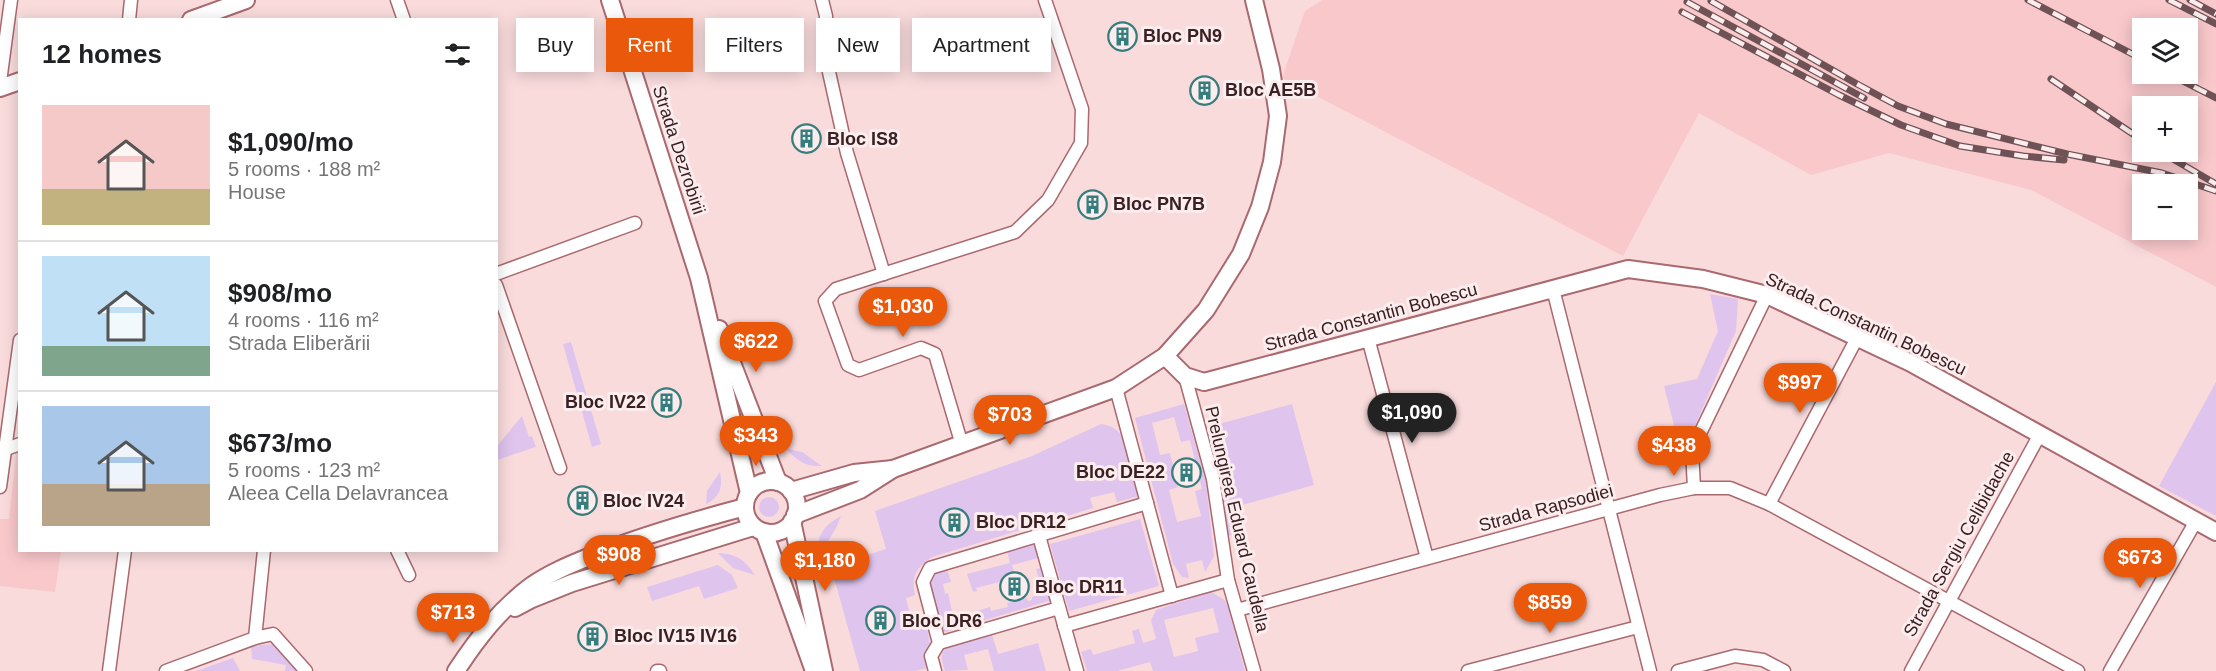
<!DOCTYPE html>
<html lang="en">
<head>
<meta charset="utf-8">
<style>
  :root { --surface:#fff; --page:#f2f2f2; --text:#202124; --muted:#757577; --line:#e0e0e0; --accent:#ea580c }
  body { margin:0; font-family:Arial,sans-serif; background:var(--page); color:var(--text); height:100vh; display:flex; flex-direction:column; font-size:22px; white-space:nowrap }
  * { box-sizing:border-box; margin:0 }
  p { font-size:20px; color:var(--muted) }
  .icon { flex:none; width:33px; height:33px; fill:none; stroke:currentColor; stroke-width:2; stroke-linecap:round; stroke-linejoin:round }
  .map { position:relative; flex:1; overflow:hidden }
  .sheet { position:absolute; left:18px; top:18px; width:480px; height:534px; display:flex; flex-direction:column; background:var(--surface); border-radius:0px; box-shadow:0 3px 15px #0003 }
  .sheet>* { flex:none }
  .hud { position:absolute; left:516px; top:18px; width:570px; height:54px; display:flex; gap:12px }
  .tools { position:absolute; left:2132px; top:18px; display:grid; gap:12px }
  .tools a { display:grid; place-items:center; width:66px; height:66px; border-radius:0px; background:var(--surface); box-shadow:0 3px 15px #0003; font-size:30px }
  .price { position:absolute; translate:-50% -51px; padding:0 14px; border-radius:21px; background:var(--accent); color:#fff; font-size:20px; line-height:39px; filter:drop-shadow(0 2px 3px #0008) }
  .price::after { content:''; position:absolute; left:50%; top:36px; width:18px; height:14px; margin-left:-9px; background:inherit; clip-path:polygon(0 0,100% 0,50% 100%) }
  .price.on { background:#222; color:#fff }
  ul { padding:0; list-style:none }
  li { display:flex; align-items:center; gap:18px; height:150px; padding:0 24px }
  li+li { border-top:2px solid var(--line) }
  li span { display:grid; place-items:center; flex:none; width:168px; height:120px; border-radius:0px; color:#555 }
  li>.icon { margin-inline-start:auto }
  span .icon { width:72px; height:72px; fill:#fffc; stroke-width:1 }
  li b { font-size:26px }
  h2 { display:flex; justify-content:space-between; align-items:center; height:72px; padding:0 24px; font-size:26px }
  .chip { padding:0 21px; border-radius:0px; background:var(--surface); box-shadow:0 3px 15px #0003; font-size:21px; line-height:54px }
  .chip.on { background:var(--accent); color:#fff }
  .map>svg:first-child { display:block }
  .built { fill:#f9c8cb; fill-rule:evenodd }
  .green { fill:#dfc4ee; fill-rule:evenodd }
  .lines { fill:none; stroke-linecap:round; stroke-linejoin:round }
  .street-casing { stroke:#a9696f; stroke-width:15 }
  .secondary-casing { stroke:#a9696f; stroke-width:20 }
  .street { stroke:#fff; stroke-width:12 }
  .secondary { stroke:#fff; stroke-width:16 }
  .rail-casing { stroke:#6e5255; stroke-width:7 }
  .rail { stroke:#fbeced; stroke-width:4.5; stroke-dasharray:14; stroke-linecap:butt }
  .labels { text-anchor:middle; stroke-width:6; stroke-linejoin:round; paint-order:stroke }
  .poi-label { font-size:18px; font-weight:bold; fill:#3b2023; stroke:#fbeced; text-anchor:start }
  .street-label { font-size:18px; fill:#3b2023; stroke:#fbeced }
</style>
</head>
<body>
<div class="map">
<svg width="2216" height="671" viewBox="0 0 2216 671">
  <rect width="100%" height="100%" fill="#f9dbdc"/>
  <g class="built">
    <path d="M1322 0H2216V287L2031 190 1889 153 1811 175 1699 113 1623 256 1282 78 1305 11ZM2187 28V74H2142V28ZM2187 106V152H2142V106ZM2142 184H2187V230H2142Z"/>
    <path d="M19 428 20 550 61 551 55 592 0 586V519H9Z"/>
  </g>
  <g class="green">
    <path d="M1710 294 1738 299 1736 331 1682 456 1664 386 1697 379 1718 331Z"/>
    <path d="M571 342 601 444 592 447 563 344Z"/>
    <path d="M2216 382V516L2159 486Z"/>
    <path d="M1184 404 1206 482 1214 556 1205 572 1202 560 1186 564 1189 578 1182 577 1173 564 1135 418ZM1174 417 1181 442 1190 440 1202 489 1195 491 1201 516 1177 522 1169 490 1178 487 1170 453 1160 455 1152 423Z"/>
    <path d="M1292 404 1314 485 1235 507 1241 533 1228 536 1221 507V484L1208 427Z"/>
    <path d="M522 416 529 437 532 436 536 447 497 460V446Z"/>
    <path d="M1101 424C1112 426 1118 429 1124 439L1139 496 1117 502 1114 492 1090 498 1093 508 932 557C916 569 911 575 915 595L906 598 913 626 926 623 930 644 924 653 928 668 915 671H860L831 567 886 549 875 511 1032 456Z"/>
    <path d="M787 449 802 452 822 466C807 467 796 461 787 449Z"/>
    <path d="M720 472C723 487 720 497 706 504L707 491Z"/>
    <circle cx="769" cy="507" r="10"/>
    <path d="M841 516 836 528 819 556C815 537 824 525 841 516Z"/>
    <path d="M1140 519 1159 586 1069 611 1050 544Z"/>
    <path d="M1036 542 1052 600 942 633 930 579 933 574 947 569 951 582 943 584 945 594 948 593 952 611 950 612 952 618 966 615 967 617 975 616 974 612 990 607 991 611 1008 607 1007 603 1027 598 1028 601 1032 600V597L1047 592 1045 584 1041 585 1036 569 1041 568 1038 558 1012 565 1016 580 1012 581 1011 579 976 588 977 591 973 592 967 574 1010 563 1007 551Z"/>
    <path d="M718 553C737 554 745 560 755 575L733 568Z"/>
    <path d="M718 565 732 575 738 588 704 599 699 586 652 601 647 587Z"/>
    <path d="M1211 592 1225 600 1228 607 1245 671H1153L1150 662 1117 671H1087L1081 652 1091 649 1093 655 1135 643 1132 631 1139 629 1143 643 1156 639 1151 620 1156 610ZM1213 608 1219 632 1195 638 1198 651 1174 657 1164 620Z"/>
    <path d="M992 635 998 654 1038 643 1046 671H994L988 649 964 655 968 670 945 671C942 661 938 654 948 647Z"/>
    <path d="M279 644 298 671H285L286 665 252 659 251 645Z"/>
    <path d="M233 658 240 671H196Z"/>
  </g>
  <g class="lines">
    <defs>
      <g id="street">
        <path d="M397 0 404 20"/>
        <path d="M822 0 826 16 825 43 829 72 847 153 884 274"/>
        <path d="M129 20 131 0"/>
        <path d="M0 82 11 0"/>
        <path d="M496 274 635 223"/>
        <path d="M496 285 560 468"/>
        <path d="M1553 289 1650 671"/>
        <path d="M1368 338 1427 558"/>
        <path d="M1185 376 1213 479 1228 580 1254 671"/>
        <path d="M1116 388 1172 596"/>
        <path d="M962 445 935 354 921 348 859 370 848 365 825 301 836 289 1015 232 1048 200 1081 143 1082 109 1045 0"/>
        <path d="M0 451 20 444"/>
        <path d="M0 487 20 340"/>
        <path d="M1694 488 1692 450 1767 295"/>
        <path d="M1769 504 1857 338"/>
        <path d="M1039 536 1077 671"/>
        <path d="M397 550 409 575"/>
        <path d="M1237 610 1660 495 1694 488H1730L1769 504 2078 671"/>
        <path d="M1064 626 1228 580"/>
        <path d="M255 638 264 550"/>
        <path d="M939 643 1059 608"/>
        <path d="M109 671 125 550"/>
        <path d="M166 671 255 638 273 634 306 671"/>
        <path d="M657 671H660"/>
        <path d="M935 671 931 656 939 643 923 582 930 568 1147 503"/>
        <path d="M1468 671 1638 627"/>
        <path d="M1678 671 1735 656 1763 660 1784 671"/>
        <path d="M1911 671 2040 434"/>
        <path d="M2110 671 2196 521"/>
      </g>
      <g id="secondary">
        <path d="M610 0 699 278 749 493"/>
        <path d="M191 20 246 0"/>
        <path d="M0 88 20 81"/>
        <path d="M719 329 778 482"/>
        <path d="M1165 356 1185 376 1204 382 1628 269 1703 279 1767 295 1911 363 2216 532"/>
        <circle cx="771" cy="507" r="26"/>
        <path d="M791 491 854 473 893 469"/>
        <path d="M795 515 860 490 893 469 1116 388 1165 356 1206 310 1241 254 1260 207 1272 162 1278 116 1271 69 1254 0"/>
        <path d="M792 521 824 671"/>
        <path d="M764 532 814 671"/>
        <path d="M515 608 532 599 572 583 753 527"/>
        <path d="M456 671C477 639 500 609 531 586 552 571 577 562 601 552 648 534 696 520 745 507"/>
      </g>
    </defs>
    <use href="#street" class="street-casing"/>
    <use href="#secondary" class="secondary-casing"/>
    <use href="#street" class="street"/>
    <use href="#secondary" class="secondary"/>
    <defs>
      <g id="rail">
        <path d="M2028 0 2142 59"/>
        <path d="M2169 0 2216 24"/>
        <path d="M2190 0 2216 14"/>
        <path d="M1711 1 1857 84 1898 106 1946 124 2067 154 2162 173 2216 191"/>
        <path d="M1687 2 1864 98"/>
        <path d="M1682 12 1839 95 1901 125 1960 146 2023 156 2064 160"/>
        <path d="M2169 74 2216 98"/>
        <path d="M2051 79 2142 140"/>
        <path d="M2161 152 2216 184"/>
      </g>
    </defs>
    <use href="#rail" class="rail-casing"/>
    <use href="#rail" class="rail"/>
  </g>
  <defs>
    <symbol id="building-ring" viewBox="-11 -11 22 22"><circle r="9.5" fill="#fbeced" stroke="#357e7d" stroke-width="1.5"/><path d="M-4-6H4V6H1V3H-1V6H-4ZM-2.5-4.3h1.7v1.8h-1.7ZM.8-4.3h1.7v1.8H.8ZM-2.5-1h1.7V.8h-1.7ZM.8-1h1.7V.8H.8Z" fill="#357e7d"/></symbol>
  </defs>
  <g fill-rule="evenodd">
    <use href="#building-ring" x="1106" y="20" width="33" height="33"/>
    <use href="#building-ring" x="1188" y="74" width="33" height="33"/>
    <use href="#building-ring" x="790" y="122" width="33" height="33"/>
    <use href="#building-ring" x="1076" y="188" width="33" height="33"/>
    <use href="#building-ring" x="650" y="386" width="33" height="33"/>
    <use href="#building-ring" x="1170" y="456" width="33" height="33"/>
    <use href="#building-ring" x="566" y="484" width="33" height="33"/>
    <use href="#building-ring" x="938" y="506" width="33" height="33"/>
    <use href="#building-ring" x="998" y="570" width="33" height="33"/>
    <use href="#building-ring" x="864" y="604" width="33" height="33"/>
    <use href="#building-ring" x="576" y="620" width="33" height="33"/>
  </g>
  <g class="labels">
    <g class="poi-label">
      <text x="1143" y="42">Bloc PN9</text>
      <text x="1225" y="96">Bloc AE5B</text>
      <text x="827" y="145">Bloc IS8</text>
      <text x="1113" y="210">Bloc PN7B</text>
      <text x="646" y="408" text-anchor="end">Bloc IV22</text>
      <text x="1165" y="478" text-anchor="end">Bloc DE22</text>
      <text x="603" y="507">Bloc IV24</text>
      <text x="976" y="528">Bloc DR12</text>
      <text x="1035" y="593">Bloc DR11</text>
      <text x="902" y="627">Bloc DR6</text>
      <text x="614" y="642">Bloc IV15 IV16</text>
    </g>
    <g class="street-label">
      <text transform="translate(679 150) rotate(72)" y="6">Strada Dezrobirii</text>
      <text transform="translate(1371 317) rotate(-15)" y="6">Strada Constantin Bobescu</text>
      <text transform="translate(1866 324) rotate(25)" y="6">Strada Constantin Bobescu</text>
      <text transform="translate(1546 508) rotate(-15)" y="6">Strada Rapsodiei</text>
      <text transform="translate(1237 519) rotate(77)" y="6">Prelungirea Eduard Caudella</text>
      <text transform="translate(1959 544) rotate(-61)" y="6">Strada Sergiu Celibidache</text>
    </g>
  </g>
</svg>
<div class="tools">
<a><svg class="icon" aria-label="layers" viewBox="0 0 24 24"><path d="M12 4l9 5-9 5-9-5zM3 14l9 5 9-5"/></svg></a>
<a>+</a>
<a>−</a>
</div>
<b class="price" style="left:903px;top:338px">$1,030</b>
<b class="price" style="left:756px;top:373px">$622</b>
<b class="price" style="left:1800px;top:414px">$997</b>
<b class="price on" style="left:1412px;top:444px">$1,090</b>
<b class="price" style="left:1010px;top:446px">$703</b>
<b class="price" style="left:756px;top:467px">$343</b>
<b class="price" style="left:1674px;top:477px">$438</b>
<b class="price" style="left:619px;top:586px">$908</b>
<b class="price" style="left:2140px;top:589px">$673</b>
<b class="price" style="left:825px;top:592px">$1,180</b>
<b class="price" style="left:1550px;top:634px">$859</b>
<b class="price" style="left:453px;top:644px">$713</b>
<div class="hud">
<a class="chip">Buy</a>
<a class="chip on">Rent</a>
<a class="chip">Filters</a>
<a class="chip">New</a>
<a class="chip">Apartment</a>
</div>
<section class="sheet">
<h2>12 homes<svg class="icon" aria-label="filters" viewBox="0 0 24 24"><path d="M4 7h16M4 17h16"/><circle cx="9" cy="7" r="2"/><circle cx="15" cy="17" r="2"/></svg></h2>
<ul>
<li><span style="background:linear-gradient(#f6c9c9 70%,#c2b280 0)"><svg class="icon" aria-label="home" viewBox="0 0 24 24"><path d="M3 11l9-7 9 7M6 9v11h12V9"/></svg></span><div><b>$1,090/mo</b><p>5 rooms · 188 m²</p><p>House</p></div></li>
<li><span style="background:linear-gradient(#bfe0f5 75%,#7fa58c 0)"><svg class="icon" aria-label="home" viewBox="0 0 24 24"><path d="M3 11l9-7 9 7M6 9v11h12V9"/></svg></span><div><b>$908/mo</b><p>4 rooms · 116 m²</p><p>Strada Eliberării</p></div></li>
<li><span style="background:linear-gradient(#a9c7e8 65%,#b9a48a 0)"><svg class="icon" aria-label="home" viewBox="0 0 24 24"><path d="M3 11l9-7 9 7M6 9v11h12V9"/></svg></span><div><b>$673/mo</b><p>5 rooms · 123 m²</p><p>Aleea Cella Delavrancea</p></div></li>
</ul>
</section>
</div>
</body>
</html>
